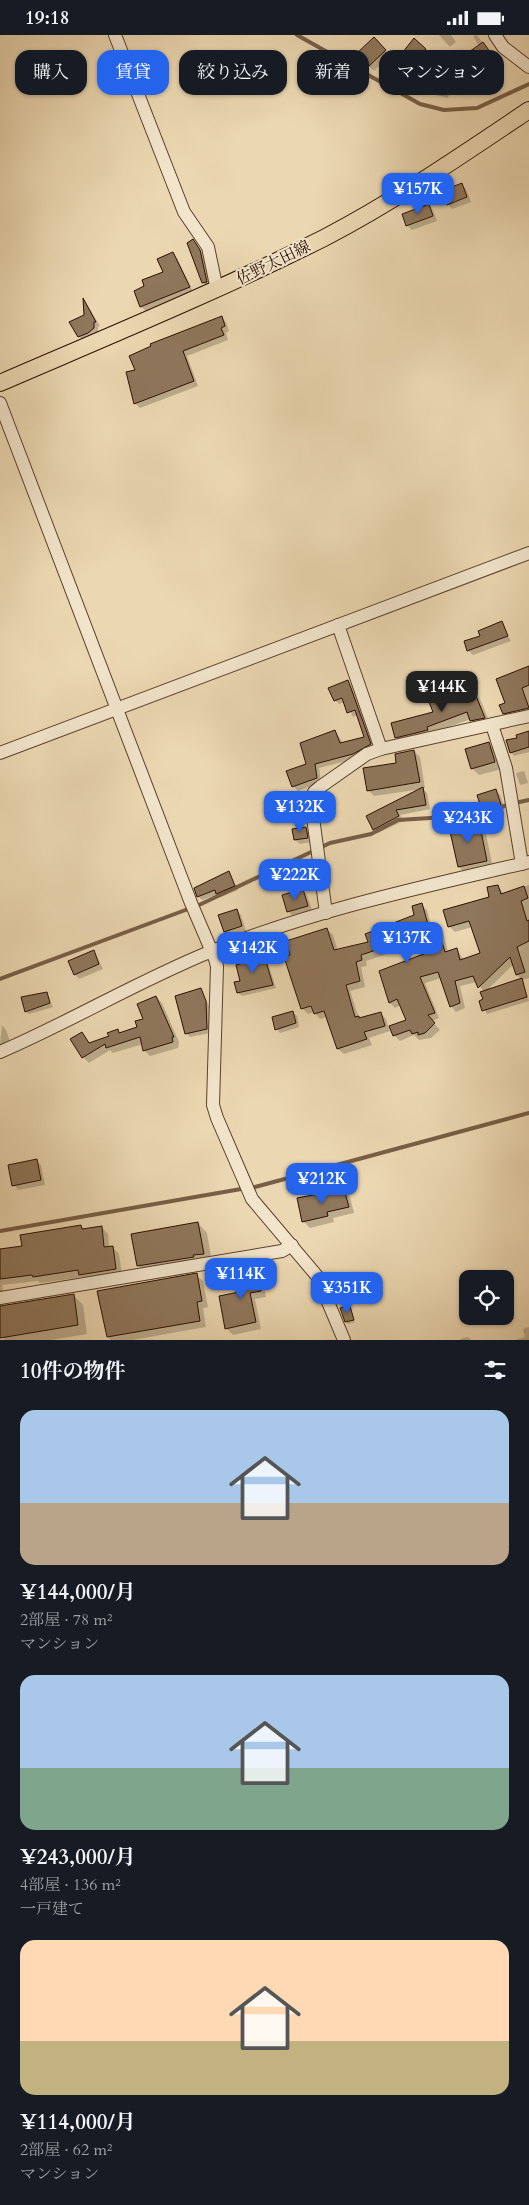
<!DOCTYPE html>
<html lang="ja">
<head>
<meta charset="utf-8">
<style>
  :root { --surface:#171b24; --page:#242831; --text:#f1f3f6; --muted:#9ea1a6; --accent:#2563eb }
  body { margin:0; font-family:Cardo,"Noto Serif JP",serif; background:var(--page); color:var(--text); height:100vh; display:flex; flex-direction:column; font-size:19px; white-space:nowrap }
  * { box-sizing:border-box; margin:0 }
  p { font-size:16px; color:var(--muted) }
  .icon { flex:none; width:28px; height:28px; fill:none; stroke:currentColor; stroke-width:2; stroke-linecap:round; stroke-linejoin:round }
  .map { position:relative; height:1305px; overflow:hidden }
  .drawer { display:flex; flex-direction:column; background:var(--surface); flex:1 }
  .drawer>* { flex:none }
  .top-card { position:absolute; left:15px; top:15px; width:500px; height:45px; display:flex; gap:10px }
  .controls { position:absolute; left:459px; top:1235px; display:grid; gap:10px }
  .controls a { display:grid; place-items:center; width:55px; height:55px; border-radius:10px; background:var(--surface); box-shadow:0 1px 4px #0004; font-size:25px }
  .price { position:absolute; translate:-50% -42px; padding:0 11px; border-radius:10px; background:var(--accent); color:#fff; font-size:16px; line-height:32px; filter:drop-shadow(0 1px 2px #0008) }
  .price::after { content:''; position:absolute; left:50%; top:30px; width:15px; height:11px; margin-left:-8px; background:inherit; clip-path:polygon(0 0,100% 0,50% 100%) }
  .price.on { background:#222; color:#fff }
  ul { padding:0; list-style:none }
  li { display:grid; align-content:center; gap:10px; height:265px; padding:0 20px }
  li span { display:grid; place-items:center; height:155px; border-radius:15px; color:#555 }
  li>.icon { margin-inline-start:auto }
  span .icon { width:90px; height:90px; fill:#fffc; stroke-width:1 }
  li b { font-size:21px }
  h2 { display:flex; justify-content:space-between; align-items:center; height:60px; padding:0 20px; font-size:21px }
  .chip { padding:0 18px; border-radius:15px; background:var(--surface); box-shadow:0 1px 4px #0004; font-size:18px; line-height:45px }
  .chip.on { background:var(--accent); color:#fff }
  .status { display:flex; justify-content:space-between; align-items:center; height:35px; padding:0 25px; background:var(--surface); direction:ltr }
  .status svg { height:14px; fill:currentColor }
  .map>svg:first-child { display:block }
  .shadow { fill:#0003; fill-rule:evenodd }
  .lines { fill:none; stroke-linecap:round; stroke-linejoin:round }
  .stream { stroke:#775e46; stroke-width:4 }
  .building { fill:#8f775c; stroke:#2b0e00 }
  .minor-casing { stroke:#5b402c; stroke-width:14 }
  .major-casing { stroke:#2b0e00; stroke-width:18 }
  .minor { stroke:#f2e5cc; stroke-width:12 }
  .major { stroke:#ebd7b1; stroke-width:16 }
  .labels { text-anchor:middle; stroke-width:4; stroke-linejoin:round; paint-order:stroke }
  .street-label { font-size:16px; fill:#2b0e00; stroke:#f2e5cc }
</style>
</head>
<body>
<div class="status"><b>19:18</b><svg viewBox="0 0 49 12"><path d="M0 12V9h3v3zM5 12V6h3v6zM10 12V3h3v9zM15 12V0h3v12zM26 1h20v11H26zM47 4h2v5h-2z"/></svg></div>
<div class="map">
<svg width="529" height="1305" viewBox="0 0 529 1305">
  <rect width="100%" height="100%" fill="#ebd7b1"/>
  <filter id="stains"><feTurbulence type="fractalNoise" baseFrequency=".004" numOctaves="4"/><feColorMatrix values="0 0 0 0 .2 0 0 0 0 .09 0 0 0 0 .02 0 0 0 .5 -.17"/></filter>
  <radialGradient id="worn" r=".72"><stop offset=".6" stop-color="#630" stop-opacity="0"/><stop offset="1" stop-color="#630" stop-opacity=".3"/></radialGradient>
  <g class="shadow">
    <path d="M439 0H451L456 7 450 12Z"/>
    <path d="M477 0 496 26 490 30 473 1Z"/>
    <path d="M374 4 390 20 374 36 358 20Z"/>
    <path d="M414 5 429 19 415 35 412 33 398 51 390 45Z"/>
    <path d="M447 46 452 51 448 63 436 60 432 55Z"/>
    <path d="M462 150 466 154 471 167 452 174 448 169Z"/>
    <path d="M428 170 433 175 437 186 412 195 407 190Z"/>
    <path d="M197 210 204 220 210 250 207 251 203 247Z"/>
    <path d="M172 218 177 223 193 257 146 276 141 272 135 256 165 238Z"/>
    <path d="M85 266 100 291 98 292V298L84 306 79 301 85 281Z"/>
    <path d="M221 282 226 287 229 296 226 298 228 305 187 321 198 351 140 373 135 368 136 335Z"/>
    <path d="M501 588 511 606 473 620 468 615 466 607 482 602Z"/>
    <path d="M529 635V678L508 683 504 678 507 668Z"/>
    <path d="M348 646 352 651 374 714 358 723 319 733 321 747 298 756 293 751 335 696 343 708 366 703 358 680 353 682 345 667 339 669 335 665Z"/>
    <path d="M472 653 478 659 490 688 477 691 471 684 402 708 396 702Z"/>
    <path d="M529 697V717L514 721 511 717 519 704Z"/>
    <path d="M489 709 496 716 502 734 479 740 472 733Z"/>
    <path d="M414 716 420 722 425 753H422L427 758 430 774 400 780 403 786 378 798 367 781 422 754 374 761 368 755Z"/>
    <path d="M524 736 528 748 520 750 516 738Z"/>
    <path d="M495 755 500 760 505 774 488 780 483 776 478 761Z"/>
    <path d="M478 787 485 794 493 833 466 839 459 832Z"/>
    <path d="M306 793 310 798 312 807 300 809 295 805Z"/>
    <path d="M229 838 238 855 221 862 218 859 202 865 198 861Z"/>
    <path d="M529 850V943L522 945 529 966 487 979 481 966 485 965 484 957 477 947 460 951 465 973 456 977 451 971 441 943 425 948 439 983 432 986 440 995 431 1003 419 1005 414 1000 400 1006 394 1000 408 986 401 970 395 973 390 968 428 918 424 907 366 926 367 931 361 932 365 952 350 956 359 983 360 984 380 978 386 984 390 996 369 1003 372 1010 344 1019 338 1014 327 982 320 984 314 977 308 979 302 973 292 920 327 894 333 900 338 916 370 908 416 881 421 870 427 875 432 893 437 892 443 897 448 917 457 915 464 925 481 918 472 892 455 897 449 891 490 863 498 851 504 859ZM514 929 517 940 522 944 486 956Z"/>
    <path d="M303 855 307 860 312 875 293 881 288 876Z"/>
    <path d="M237 875 241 880 246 896 230 901 225 896Z"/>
    <path d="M94 917 103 934 79 944 75 939Z"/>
    <path d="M263 918 266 922 276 953 242 961 238 958 242 946 254 926Z"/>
    <path d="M201 955 209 971 210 998 190 1002 186 998Z"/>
    <path d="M47 958 53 972 29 979 26 976Z"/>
    <path d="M156 962 162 968 179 1007 178 1013 150 1021 144 1015 143 1009 113 1018 110 1015 89 1028 83 1022 72 1005 82 999 90 1009 110 1002 117 996 120 999 138 993 145 985Z"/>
    <path d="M293 978 297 981 299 992 280 998 277 994Z"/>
    <path d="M2 990 6 995 10 1006 0 1009Z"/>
    <path d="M36 1126 41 1130 45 1150 18 1155 14 1150Z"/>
    <path d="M344 1155 350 1162 354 1178 333 1183 334 1187 310 1193 303 1186Z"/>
    <path d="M198 1188 207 1198 212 1228 147 1240 138 1230Z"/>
    <path d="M81 1191 85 1195 101 1192 108 1199 109 1212H112L119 1219 122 1240 87 1246 83 1242 40 1248 38 1246 2 1250 4 1261 0 1262V1215L23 1212Z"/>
    <path d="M255 1230 262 1236 266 1262 255 1264 261 1294 233 1300 226 1293 246 1257Z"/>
    <path d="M196 1240 203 1246 208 1272 203 1273 206 1292 132 1305H111L108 1302Z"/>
    <path d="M73 1260 83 1270 87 1299 51 1305H5L2 1302 0 1272Z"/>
    <path d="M349 1272 355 1287 348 1289 346 1287Z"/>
    <path d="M529 1292V1305H515L525 1302 523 1294Z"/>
    <path d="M468 1302 471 1305H460V1304Z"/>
  </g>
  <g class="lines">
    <g class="stream">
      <path d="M297 0 420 69 444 75 477 73 529 49"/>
      <path d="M0 944 199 870 330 808 371 799 398 785 479 780 510 769 529 765"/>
      <path d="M255 1152 529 1078"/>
      <path d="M0 1196 241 1154"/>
    </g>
  </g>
  <g class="building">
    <path d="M374 2 386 15 368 32 356 19Z"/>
    <path d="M414 3 426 14 409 32 407 30 393 48 384 41Z"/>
    <path d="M483 7 493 21 468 38 459 24Z"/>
    <path d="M435 41 448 45 443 60 430 55Z"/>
    <path d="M462 148 467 162 447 170 442 156Z"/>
    <path d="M429 169 433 181 406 191 402 179Z"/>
    <path d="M193 204 200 215 207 247 202 248 187 208Z"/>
    <path d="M173 217 190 252 140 272 134 256 144 251 142 245 163 237 157 224Z"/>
    <path d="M83 263 96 287H94V293L88 298 78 302 69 287 84 280Z"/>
    <path d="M222 281 225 291 221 293 224 300 183 316 194 346 134 369 126 337 135 335 129 321 151 311 150 309Z"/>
    <path d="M502 586 508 601 467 616 464 606 480 601 478 596Z"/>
    <path d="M529 631V650L522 653 529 673 503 679 499 670 505 668 496 644Z"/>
    <path d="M348 645 371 709 353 719 315 729 317 743 292 752 286 736 306 729 300 708 335 695 340 708 364 702 355 675 347 678 342 663 334 666 328 653Z"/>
    <path d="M472 651 485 683 470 686 467 677 427 692 428 695 395 703 391 688 433 677 429 667Z"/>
    <path d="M529 696V712L510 718 506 705 517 703 516 700Z"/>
    <path d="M489 707 495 727 471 734 465 714Z"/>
    <path d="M414 715 420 747 367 756 363 733 396 728 395 719Z"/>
    <path d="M423 752 426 770 396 775 399 781 373 795 366 781Z"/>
    <path d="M496 754 501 770 482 776 477 760Z"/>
    <path d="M479 786 487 826 458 832 449 792Z"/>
    <path d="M306 792 308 803 294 805 292 794Z"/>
    <path d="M229 836 235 851 216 859 215 855 197 862 194 853Z"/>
    <path d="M498 850 501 859 524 851 528 863 521 866 527 886 529 885V906L517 912 525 937 516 940 510 922 478 953 473 941 455 946 460 968 450 972 438 937 420 942 435 978 428 980 435 988 425 998 418 1000V997L412 999 410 995 393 1001 389 991 406 985 397 964 389 968 379 936 426 918 421 900 361 920 362 925 356 927 360 946 346 950 355 982 359 981V983L381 977 385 991 364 997 367 1004 337 1014 324 976 314 979 311 971 301 974 284 922 290 920 286 906 327 893 334 915 368 907 365 899 414 880 412 871 422 868 429 893 437 890 445 917 457 913 460 925 480 918 469 886 448 892 443 875 489 862 487 852Z"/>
    <path d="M303 854 308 871 287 877 282 860Z"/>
    <path d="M237 874 242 891 224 897 218 880Z"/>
    <path d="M94 915 99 929 74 940 68 926Z"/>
    <path d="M263 917 273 950 237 958 234 947 240 946 236 930 253 925 251 920Z"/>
    <path d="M522 943 527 962 482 976 479 966 483 964 480 957Z"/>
    <path d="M201 953 206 966 207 994 185 999 175 961Z"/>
    <path d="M47 957 50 968 25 977 21 962Z"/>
    <path d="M156 961 174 1002H172L173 1007 143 1016 140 1002 106 1013 105 1009 82 1023 70 1004 82 997 89 1008 109 1001 107 998 118 994 119 998 137 992 135 986 143 984 137 969Z"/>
    <path d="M293 976 296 988 275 995 272 982Z"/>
    <path d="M37 1124 41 1145 12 1151 8 1130Z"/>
    <path d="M344 1154 349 1172 327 1177 328 1181 302 1187 297 1163Z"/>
    <path d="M198 1187 204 1219 193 1220 194 1222 137 1231 131 1199Z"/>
    <path d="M81 1190 82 1194 102 1191 104 1212 113 1211 116 1234 79 1240 78 1235 33 1242 32 1240 0 1244V1214L22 1211 20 1200Z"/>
    <path d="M256 1229 261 1256 250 1258 256 1287 225 1294 219 1261 244 1256 239 1233Z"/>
    <path d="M197 1238 202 1266 197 1267 200 1286 107 1302 97 1256Z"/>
    <path d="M74 1259 78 1290 0 1303V1271Z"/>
    <path d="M350 1271 354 1285 345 1287 340 1273Z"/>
  </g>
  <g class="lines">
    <defs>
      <g id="minor">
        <path d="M115 0 184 177 208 212 217 255"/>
        <path d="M495 0 503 12 529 32"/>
        <path d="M0 368 191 868 215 924 217 931 213 1070 217 1083 252 1164 317 1241 344 1305"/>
        <path d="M338 590 381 714"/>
        <path d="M492 690 506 733 522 829"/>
        <path d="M0 718 529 518"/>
        <path d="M326 878 311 768 314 757 320 752 367 719 381 714 529 681"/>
        <path d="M0 1017C72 986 140 945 212 916 315 875 422 852 529 827"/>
        <path d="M0 1263 282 1216 292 1210"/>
      </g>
      <path id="major" d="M0 348C109 301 218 256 324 203 395 166 462 120 529 75"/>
    </defs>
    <use href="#minor" class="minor-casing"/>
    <use href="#major" class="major-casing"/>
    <use href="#minor" class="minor"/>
    <use href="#major" class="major"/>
  </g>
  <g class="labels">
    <g class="street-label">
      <text transform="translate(273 227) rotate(-26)" y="6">佐野太田線</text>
    </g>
  </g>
  <rect width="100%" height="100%" filter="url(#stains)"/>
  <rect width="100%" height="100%" fill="url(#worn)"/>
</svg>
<div class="controls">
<a><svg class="icon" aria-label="locate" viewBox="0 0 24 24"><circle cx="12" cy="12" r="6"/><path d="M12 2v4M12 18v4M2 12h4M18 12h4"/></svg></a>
</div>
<b class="price" style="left:418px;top:180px">¥157K</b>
<b class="price on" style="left:442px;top:678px">¥144K</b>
<b class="price" style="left:300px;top:798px">¥132K</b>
<b class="price" style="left:468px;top:809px">¥243K</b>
<b class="price" style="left:295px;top:866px">¥222K</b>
<b class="price" style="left:407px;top:929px">¥137K</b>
<b class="price" style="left:253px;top:939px">¥142K</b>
<b class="price" style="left:322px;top:1170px">¥212K</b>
<b class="price" style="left:241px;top:1265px">¥114K</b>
<b class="price" style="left:347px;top:1279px">¥351K</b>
<div class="top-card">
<a class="chip">購入</a>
<a class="chip on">賃貸</a>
<a class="chip">絞り込み</a>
<a class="chip">新着</a>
<a class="chip">マンション</a>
</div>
</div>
<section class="drawer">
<h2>10件の物件<svg class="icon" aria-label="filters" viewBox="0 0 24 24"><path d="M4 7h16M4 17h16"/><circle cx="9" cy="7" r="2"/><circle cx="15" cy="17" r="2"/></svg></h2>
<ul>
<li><span style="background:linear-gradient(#a9c7e8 60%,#b9a48a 0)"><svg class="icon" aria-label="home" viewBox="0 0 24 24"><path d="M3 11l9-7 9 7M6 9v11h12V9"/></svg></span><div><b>¥144,000/月</b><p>2部屋 · 78 m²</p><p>マンション</p></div></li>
<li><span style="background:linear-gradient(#a9c7e8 60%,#7fa58c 0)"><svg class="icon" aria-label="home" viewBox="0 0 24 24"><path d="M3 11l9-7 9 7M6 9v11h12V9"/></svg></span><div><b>¥243,000/月</b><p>4部屋 · 136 m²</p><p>一戸建て</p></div></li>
<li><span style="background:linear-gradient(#ffd9b3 65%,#c2b280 0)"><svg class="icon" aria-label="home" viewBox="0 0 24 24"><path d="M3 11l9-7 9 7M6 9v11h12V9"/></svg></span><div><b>¥114,000/月</b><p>2部屋 · 62 m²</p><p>マンション</p></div></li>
</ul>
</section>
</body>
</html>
